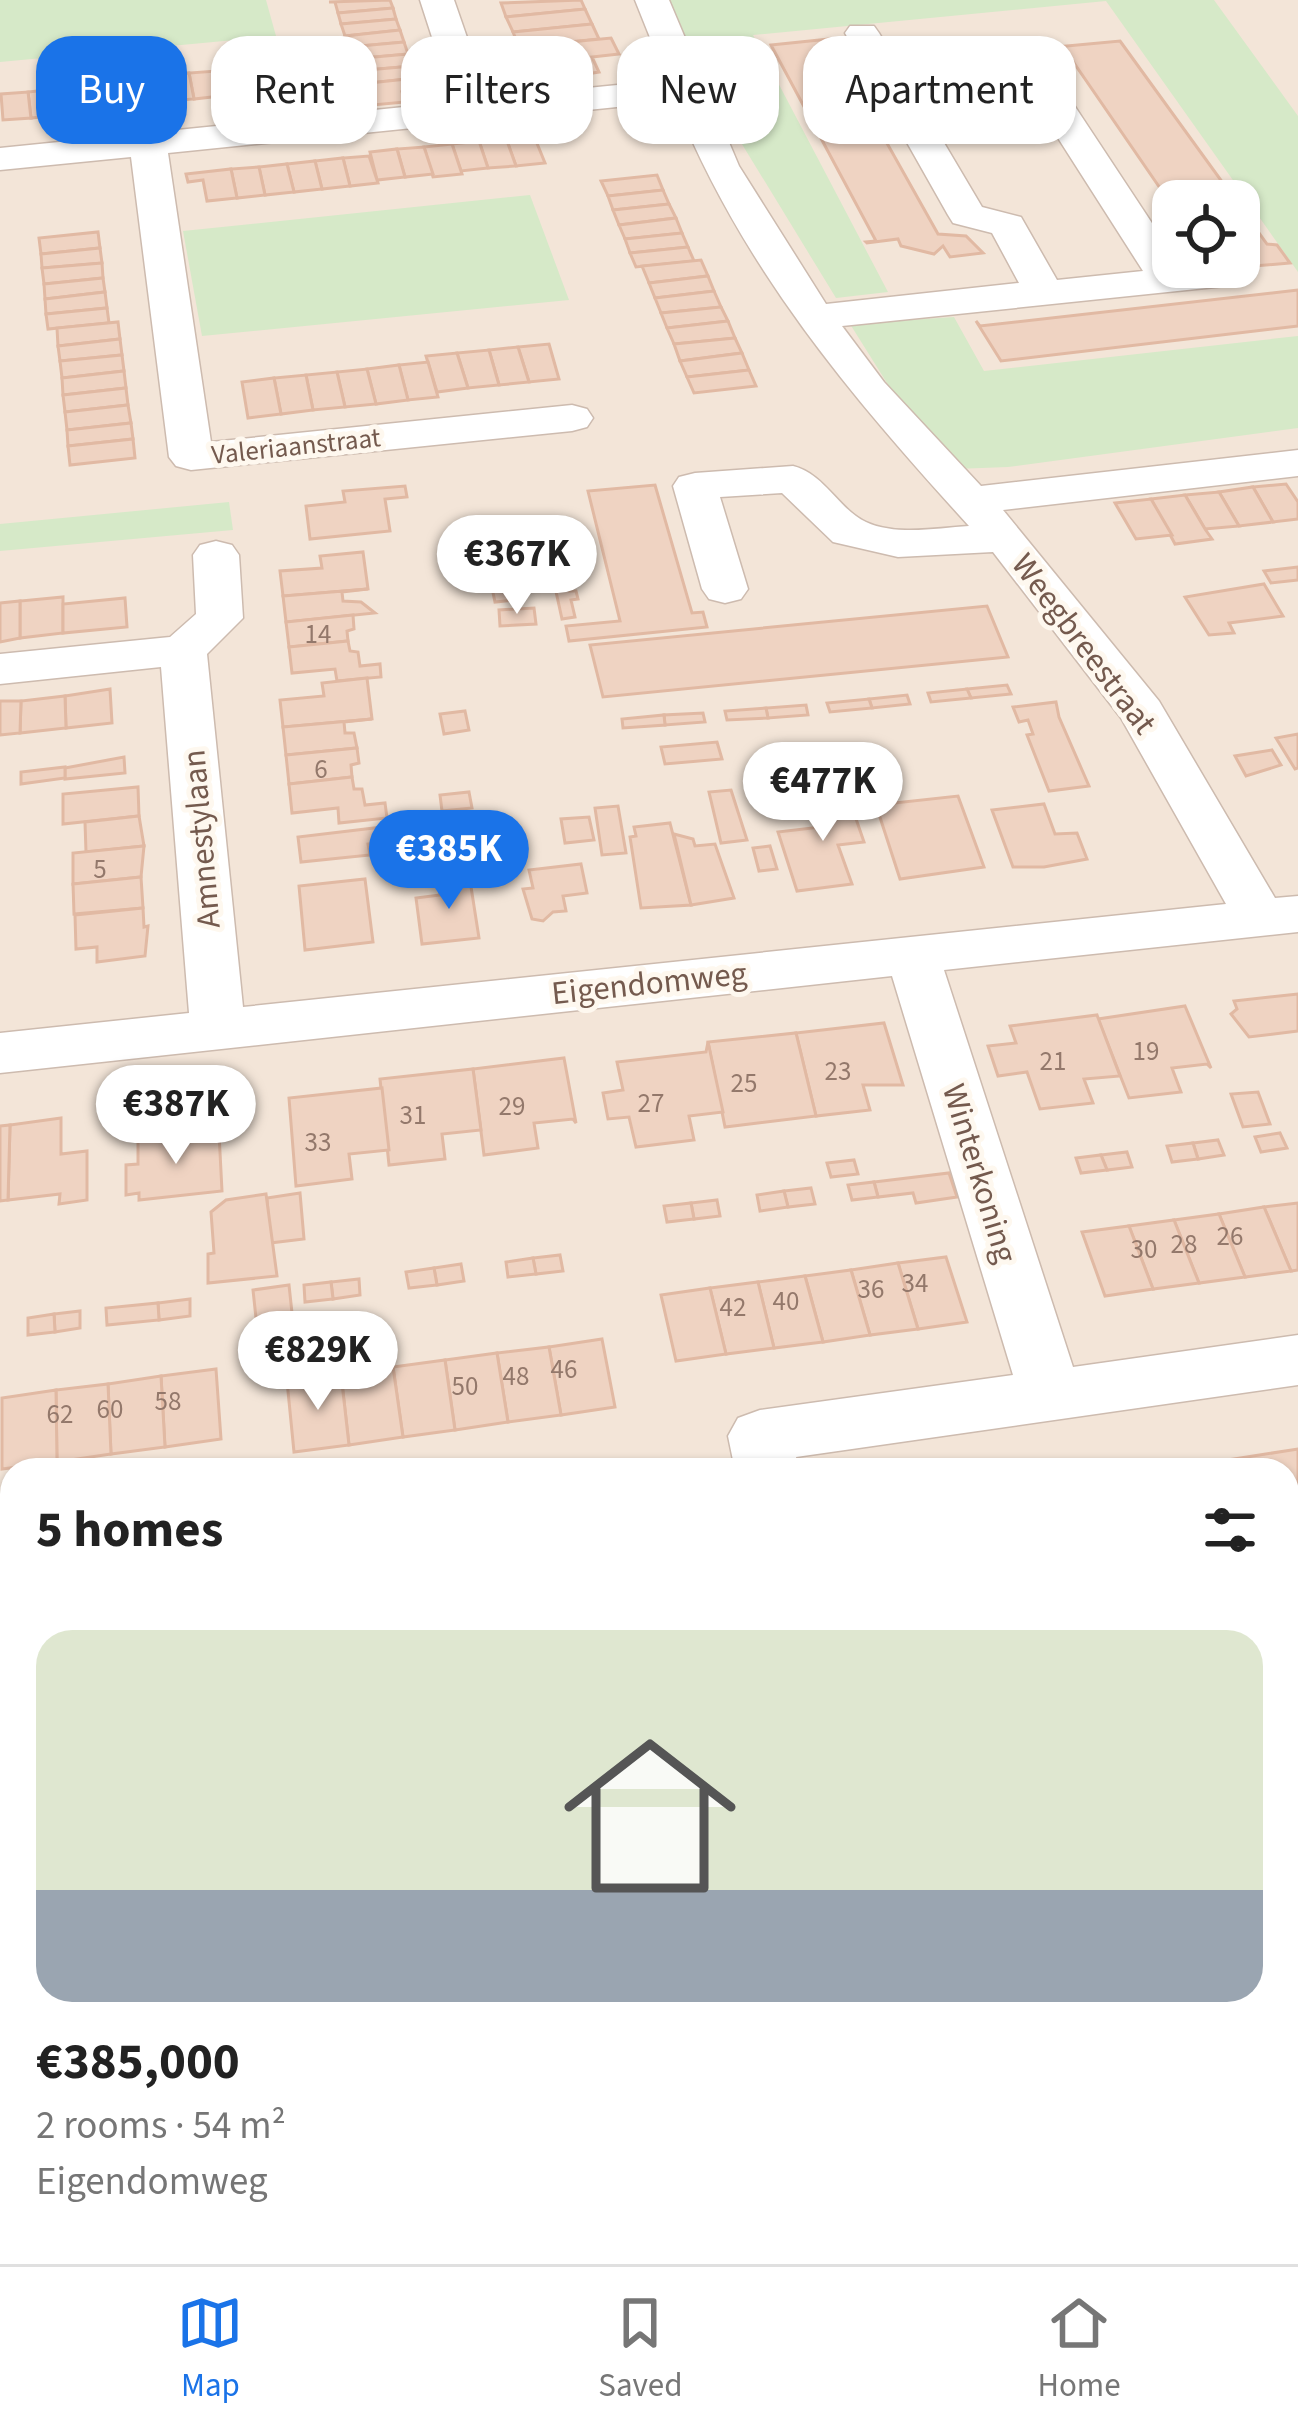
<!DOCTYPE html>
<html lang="en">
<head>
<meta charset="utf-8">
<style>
  :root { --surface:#fff; --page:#f2f2f2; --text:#222; --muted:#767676; --line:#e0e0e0; --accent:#1a73e8 }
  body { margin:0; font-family:"Source Sans 3",sans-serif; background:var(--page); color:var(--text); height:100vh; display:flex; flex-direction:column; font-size:45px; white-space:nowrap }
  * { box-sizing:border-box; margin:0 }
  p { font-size:39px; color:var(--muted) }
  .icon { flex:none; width:66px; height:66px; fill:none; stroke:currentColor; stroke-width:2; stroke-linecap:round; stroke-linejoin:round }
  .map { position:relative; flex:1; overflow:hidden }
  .sheet { position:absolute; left:0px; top:1458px; width:1299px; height:807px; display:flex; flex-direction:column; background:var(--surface); border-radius:36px 36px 0 0; box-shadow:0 3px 9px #0004 }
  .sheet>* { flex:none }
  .banner { position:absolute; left:36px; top:36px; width:1227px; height:108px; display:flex; gap:24px }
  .controls { position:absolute; left:1152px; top:180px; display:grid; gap:24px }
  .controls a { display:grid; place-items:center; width:108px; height:108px; border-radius:24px; background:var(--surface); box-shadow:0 3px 9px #0004; font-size:60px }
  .price { position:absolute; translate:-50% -102px; padding:0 27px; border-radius:42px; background:#fff; color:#222; font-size:39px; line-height:78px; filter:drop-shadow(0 3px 6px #0008) }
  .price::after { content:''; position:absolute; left:50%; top:72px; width:36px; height:27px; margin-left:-18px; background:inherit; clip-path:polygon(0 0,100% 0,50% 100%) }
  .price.on { background:var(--accent); color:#fff }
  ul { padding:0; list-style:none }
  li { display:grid; align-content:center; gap:24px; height:636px; padding:0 36px }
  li+li { border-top:3px solid var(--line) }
  li span { display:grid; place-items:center; height:372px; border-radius:36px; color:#555 }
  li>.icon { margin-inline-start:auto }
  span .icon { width:216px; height:216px; fill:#fffc; stroke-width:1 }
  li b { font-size:51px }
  h2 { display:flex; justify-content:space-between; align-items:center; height:144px; padding:0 36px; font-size:51px }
  .pill { padding:0 42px; border-radius:36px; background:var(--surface); box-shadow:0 3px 9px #0004; font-size:42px; line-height:108px }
  .pill.on { background:var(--accent); color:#fff }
  .tab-bar { display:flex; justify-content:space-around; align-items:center; height:168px; border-top:3px solid var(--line); background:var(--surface); font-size:33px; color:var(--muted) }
  .tab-bar a { display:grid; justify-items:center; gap:6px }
  .tab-bar .on { color:var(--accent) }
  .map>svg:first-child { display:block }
  .residential { fill:#f3e5d8; fill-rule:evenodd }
  .green { fill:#d6e9c8 }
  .building { fill:#efd3c2; stroke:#e1b9a3; stroke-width:3 }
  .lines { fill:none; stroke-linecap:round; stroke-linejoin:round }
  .minor-casing { stroke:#cdbbaf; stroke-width:3 }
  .minor { fill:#fff; fill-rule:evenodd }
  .labels { text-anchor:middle; stroke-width:10; stroke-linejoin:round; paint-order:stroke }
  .far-street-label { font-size:27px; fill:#745a4e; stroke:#fef8ef }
  .number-label { font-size:27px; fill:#93786b }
  .street-label { font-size:33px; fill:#745a4e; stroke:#fef8ef }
</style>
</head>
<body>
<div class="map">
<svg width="1298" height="2264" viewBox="0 0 1298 2264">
  <rect width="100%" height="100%" fill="#fbf4e9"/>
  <path class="residential" d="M0 0H1298V2264H0ZM1173 201H1239V267H1173ZM12 1470H1287V2253H12Z"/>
  <g class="green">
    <path d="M0 0H266L276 36 0 62Z"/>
    <path d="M667 0H1214L1298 116V272L1106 1 753 35 888 292 836 298 679 41Z"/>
    <path d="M530 195 569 300 202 336 183 231Z"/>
    <path d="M954 317 984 371 1298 336V428L1008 467 955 469 897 399 850 324Z"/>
    <path d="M229 502 233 530 0 551V524Z"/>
  </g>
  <g class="building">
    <path d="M390 0 393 8 338 13 335 2H329Z"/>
    <path d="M581 0 585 9 506 17 501 3Z"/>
    <path d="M393 8 396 19 341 24 338 13Z"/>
    <path d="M585 9 592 24 513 32 506 17Z"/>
    <path d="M396 19 400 30 345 36 341 24Z"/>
    <path d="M592 24 599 39 519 47 513 32Z"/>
    <path d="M400 30 404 42 349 47 345 36Z"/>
    <path d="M611 38 619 54 592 57 599 72 555 79H532L519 47Z"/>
    <path d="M829 39H835L829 40 938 234 966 236 983 253 950 257 943 246 934 254 901 246 898 239 867 243 866 242 876 241 771 45Z"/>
    <path d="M1120 41 1236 201H1173V207L1063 47H1056Z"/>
    <path d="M404 42 408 54 352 59 349 47Z"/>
    <path d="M408 54 412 66 356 71 352 59Z"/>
    <path d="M253 59 256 76 246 77 249 93 221 96 216 68Z"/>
    <path d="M412 66 416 78 360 84 356 71Z"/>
    <path d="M216 71 221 96 194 99 189 73Z"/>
    <path d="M189 73 194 99 167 101 163 76Z"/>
    <path d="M163 76 167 101 140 104 136 78Z"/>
    <path d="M416 78 420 91 402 92 405 102 373 105 370 96H363L360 84Z"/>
    <path d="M108 81 113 110 86 112 82 84Z"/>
    <path d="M135 82 140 107 113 110 109 84Z"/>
    <path d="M83 87 86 112 59 115 56 89Z"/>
    <path d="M56 89 59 115 31 118 28 92Z"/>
    <path d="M28 92 31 118 3 120 1 94Z"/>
    <path d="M534 136 545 163 516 166 506 138Z"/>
    <path d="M506 138 516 166 488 168 479 141Z"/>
    <path d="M479 141 488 168 461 171 452 144Z"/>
    <path d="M452 144 462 174 433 177 424 147Z"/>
    <path d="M424 147 433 174 405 177 397 149Z"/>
    <path d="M397 149 405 177 377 180 370 152Z"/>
    <path d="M369 156 378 183 350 186 343 158Z"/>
    <path d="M343 158 350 186 322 189 315 161Z"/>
    <path d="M315 161 322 189 294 192 287 164Z"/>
    <path d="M287 164 294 192 265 195 259 167Z"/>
    <path d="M259 167 265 195 237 198 231 169Z"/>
    <path d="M231 169 237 198 207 201 203 180 188 182 186 174Z"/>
    <path d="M657 175 663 190 608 196 601 181Z"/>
    <path d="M663 190 669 204 613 210 608 196Z"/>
    <path d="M669 204 676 218 619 225 613 210Z"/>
    <path d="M1239 205 1267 244 1277 245 1290 263 1254 266 1239 258Z"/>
    <path d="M676 218 682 233 625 239 619 225Z"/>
    <path d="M98 232 100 248 41 254 39 238Z"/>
    <path d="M682 233 688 247 630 253 625 239Z"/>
    <path d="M688 247 694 261 636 267 630 253Z"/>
    <path d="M100 248 102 263 42 268 41 254Z"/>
    <path d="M701 260 708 276 649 283 642 266Z"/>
    <path d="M102 263 103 278 44 284 42 268Z"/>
    <path d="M708 276 714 291 655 298 649 283Z"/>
    <path d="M103 278 105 292 45 299 44 284Z"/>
    <path d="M1298 290V326L1001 361 976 321 980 326Z"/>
    <path d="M714 291 721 307 661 313 655 298Z"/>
    <path d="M105 292 107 308 46 314 45 299Z"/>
    <path d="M721 307 728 321 667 328 661 313Z"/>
    <path d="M107 308 109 323 48 329 46 314Z"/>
    <path d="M728 321 735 338 674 344 667 328Z"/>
    <path d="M118 322 120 339 58 346 57 328Z"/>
    <path d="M735 338 742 353 680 361 674 344Z"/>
    <path d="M120 339 122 355 60 361 58 346Z"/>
    <path d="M549 344 559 379 529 382 518 347Z"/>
    <path d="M518 347 529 382 499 385 489 350Z"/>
    <path d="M489 350 499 385 468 388 457 353Z"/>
    <path d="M457 353 468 388 437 392 426 356Z"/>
    <path d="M742 353 749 370 687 377 680 361Z"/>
    <path d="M122 355 124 371 62 378 60 361Z"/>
    <path d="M428 362 438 397 408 400 399 365Z"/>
    <path d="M399 365 408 400 376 404 367 369Z"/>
    <path d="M367 369 376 404 345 407 337 372Z"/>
    <path d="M749 370 756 386 694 393 687 377Z"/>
    <path d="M124 371 126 388 63 395 62 378Z"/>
    <path d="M337 372 345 407 313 410 306 375Z"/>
    <path d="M306 375 313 410 281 414 274 378Z"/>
    <path d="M274 378 281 414 248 418 242 382Z"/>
    <path d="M126 388 128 405 65 412 63 395Z"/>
    <path d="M128 405 131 423 67 430 65 412Z"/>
    <path d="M131 423 133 439 68 446 67 430Z"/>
    <path d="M133 439 135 458 70 465 68 446Z"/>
    <path d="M1286 484 1298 502V519L1273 522 1253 487Z"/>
    <path d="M655 485 692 613 703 612 707 627 569 641 566 626 620 621 588 491Z"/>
    <path d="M405 486 407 497 385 499 390 531 310 539 306 506 345 502 343 491Z"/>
    <path d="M1253 487 1273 522 1239 526 1219 492Z"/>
    <path d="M1219 492 1239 526 1205 529 1185 495Z"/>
    <path d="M1185 495 1205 529 1212 539 1175 544 1151 499Z"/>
    <path d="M1151 499 1172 535 1136 539 1115 503Z"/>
    <path d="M557 542 565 573 552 575 545 544Z"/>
    <path d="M363 552 368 589 283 596 280 571 322 568 320 556Z"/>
    <path d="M1298 567V580L1271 583 1264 571Z"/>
    <path d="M519 580 524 599 495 602 491 583Z"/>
    <path d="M1264 584 1283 616 1229 623 1234 633 1209 635 1185 597Z"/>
    <path d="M567 585 569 591H576L578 599 571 600 575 617 562 619 555 587Z"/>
    <path d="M368 589 342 592 343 601 361 602 375 613 286 622 283 596Z"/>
    <path d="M63 597V633L20 638V601Z"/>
    <path d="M125 598 127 627 63 633V604Z"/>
    <path d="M20 601V638L0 642V603Z"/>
    <path d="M987 606 1008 657 603 697 590 645Z"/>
    <path d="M534 608 536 624 500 626 499 610Z"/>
    <path d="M353 615 354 629 347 631 348 641 289 647 286 622Z"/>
    <path d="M348 641 350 651 358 652 360 666 380 664 381 677 337 681 335 669 292 673 289 647Z"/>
    <path d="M367 678 372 719 283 727 280 700 324 696 322 683Z"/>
    <path d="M1007 685 1011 694 971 698 967 689Z"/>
    <path d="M110 689 112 723 66 728 65 696Z"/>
    <path d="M967 689 971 698 931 702 928 693Z"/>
    <path d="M907 695 910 704 872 708 869 699Z"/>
    <path d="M65 696 66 728 20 733 21 701Z"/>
    <path d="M869 699 872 708 830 712 827 703Z"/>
    <path d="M0 701H21L20 733 0 735Z"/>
    <path d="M1056 702 1059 717 1089 786 1049 791 1027 735 1033 734 1028 720 1019 722 1013 707Z"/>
    <path d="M806 705 808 715 768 718 766 708Z"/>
    <path d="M766 708 768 718 727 720 725 711Z"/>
    <path d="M465 711 469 730 444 734 440 714Z"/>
    <path d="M703 713 705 722 665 725 664 715Z"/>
    <path d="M664 715 665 725 623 728 622 719Z"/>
    <path d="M372 719 344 722 345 733H354L357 748 286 755 283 727Z"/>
    <path d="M1298 734V768L1295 769 1276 738Z"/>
    <path d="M717 742 722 759 665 764 661 747Z"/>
    <path d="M357 748 359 763 351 765 352 777 289 784 286 755Z"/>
    <path d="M1272 750 1281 765 1246 776 1235 756Z"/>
    <path d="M124 757 125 773 65 779V768Z"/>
    <path d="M65 767V778L21 784V772Z"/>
    <path d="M352 777 354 789H362L365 805 385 803 387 818 339 823 338 808 292 813 289 784Z"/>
    <path d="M844 784 864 842 838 845 852 884 797 891 778 832 821 827 822 787Z"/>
    <path d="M138 787 139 816 63 824V794Z"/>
    <path d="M731 790 747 840 721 843 709 792Z"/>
    <path d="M469 792 472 808 442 811 440 795Z"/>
    <path d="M958 796 984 867 900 879 876 805Z"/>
    <path d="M1044 804 1055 834 1077 833 1087 859 1044 867H1013L992 810Z"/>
    <path d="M618 806 626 853 602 855 595 808Z"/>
    <path d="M139 816 144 846 86 852 85 822Z"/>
    <path d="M487 816 491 835 461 838 458 819Z"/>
    <path d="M589 817 594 840 565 843 561 819Z"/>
    <path d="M670 823 691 905 641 908 630 837 636 836 634 827Z"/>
    <path d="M391 826 393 841 368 844 370 855 301 862 298 837Z"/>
    <path d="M674 834 693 839 695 846 715 844 734 898 691 905Z"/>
    <path d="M144 846 141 877 73 884V853Z"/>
    <path d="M770 846 777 869 759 871 753 848Z"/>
    <path d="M581 864 587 893 563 896 566 911 553 912 543 921 532 919 523 889 533 888 529 870Z"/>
    <path d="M469 874 479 938 422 944 416 898 440 895 438 877Z"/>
    <path d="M141 877 143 908 74 914 73 884Z"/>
    <path d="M365 879 373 942 305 950 299 886Z"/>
    <path d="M143 908 144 927 148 926 145 956 97 962V947L76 949 75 915Z"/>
    <path d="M1298 994V1031L1249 1037 1231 1014 1237 1009 1234 1001Z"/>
    <path d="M1185 1006 1211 1068 1207 1064 1172 1068 1181 1092 1129 1098 1098 1019Z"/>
    <path d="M1097 1015 1120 1076 1084 1079 1093 1103 1040 1109 1027 1072 998 1076 988 1046 1016 1043 1010 1026Z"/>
    <path d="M884 1023 903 1085H863L870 1110 816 1116 796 1033Z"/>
    <path d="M796 1033 816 1116 725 1127 708 1042Z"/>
    <path d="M708 1042 723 1112 689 1116 694 1140 636 1147 629 1117 608 1119 603 1093 623 1090 617 1062 706 1052Z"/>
    <path d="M564 1058 576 1123 573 1119 534 1123 538 1148 484 1155 473 1069Z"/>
    <path d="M473 1069 481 1130 442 1134 445 1159 389 1165 380 1079Z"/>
    <path d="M382 1088 389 1150 349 1154 352 1179 296 1186 289 1098Z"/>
    <path d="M1258 1092 1270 1124 1243 1127 1231 1094Z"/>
    <path d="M61 1118V1154L87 1151V1200L59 1204 60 1194 8 1200 10 1125Z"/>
    <path d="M10 1125 8 1200 0 1201V1126Z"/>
    <path d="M219 1133 222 1191 139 1200V1193L126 1195V1165L138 1164V1141Z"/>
    <path d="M1280 1133 1287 1148 1261 1152 1255 1137Z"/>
    <path d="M1218 1140 1224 1155 1198 1159 1193 1143Z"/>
    <path d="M1193 1143 1198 1159 1172 1162 1167 1146Z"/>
    <path d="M1127 1152 1132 1167 1107 1170 1101 1155Z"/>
    <path d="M1101 1155 1107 1170 1081 1173 1076 1158Z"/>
    <path d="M854 1160 858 1174 831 1177 827 1163Z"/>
    <path d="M949 1173 957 1197 916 1203 913 1193 878 1197 874 1182Z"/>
    <path d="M874 1182 878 1197 852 1200 848 1185Z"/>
    <path d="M811 1188 815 1204 788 1207 784 1191Z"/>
    <path d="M784 1191 788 1207 760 1211 757 1195Z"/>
    <path d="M300 1193 304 1239 270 1243 267 1198Z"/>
    <path d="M266 1194 277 1276 208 1283V1254L214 1253 211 1212 226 1200Z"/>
    <path d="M717 1200 720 1216 694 1219 691 1203Z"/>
    <path d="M691 1203 694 1219 667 1222 664 1206Z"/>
    <path d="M1298 1203V1270L1291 1271 1264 1207Z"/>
    <path d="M1264 1207 1291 1271 1245 1277 1219 1214Z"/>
    <path d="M1219 1214 1245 1277 1199 1283 1174 1220Z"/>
    <path d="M1174 1220 1199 1283 1153 1289 1129 1226Z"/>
    <path d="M1129 1226 1153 1289 1105 1296 1082 1232Z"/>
    <path d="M560 1255 563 1271 536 1274 533 1258Z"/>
    <path d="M946 1257 967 1322 918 1329 898 1263Z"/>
    <path d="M533 1258 536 1274 508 1277 506 1262Z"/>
    <path d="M898 1263 918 1329 870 1335 851 1270Z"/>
    <path d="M461 1264 464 1281 437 1285 434 1268Z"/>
    <path d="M434 1268 437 1285 409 1288 406 1272Z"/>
    <path d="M851 1270 870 1335 823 1342 805 1276Z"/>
    <path d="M805 1276 823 1342 774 1348 758 1282Z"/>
    <path d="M359 1279 360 1295 333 1299 331 1282Z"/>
    <path d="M331 1282 333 1299 305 1302 304 1285Z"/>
    <path d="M758 1282 774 1348 726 1354 710 1288Z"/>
    <path d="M289 1285 292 1313 256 1318 253 1290Z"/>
    <path d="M710 1288 726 1354 676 1361 661 1295Z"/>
    <path d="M190 1299V1316L159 1320 158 1303Z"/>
    <path d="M158 1303 159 1320 107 1325 106 1308Z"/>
    <path d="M80 1311V1328L55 1332 54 1314Z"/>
    <path d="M54 1314 55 1332 28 1335V1318Z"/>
    <path d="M602 1339 615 1407 561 1415 549 1347Z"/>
    <path d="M549 1347 561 1415 508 1422 497 1353Z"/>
    <path d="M497 1353 508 1422 455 1430 445 1360Z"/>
    <path d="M445 1360 455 1430 403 1437 393 1367Z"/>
    <path d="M393 1367 403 1437 349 1445 341 1374Z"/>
    <path d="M216 1369 221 1439 165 1447 161 1376Z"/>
    <path d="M341 1374 349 1445 294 1452 287 1381Z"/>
    <path d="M161 1376 165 1447 111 1454 108 1384Z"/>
    <path d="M108 1384 111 1454 57 1462 56 1390Z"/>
    <path d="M56 1390 57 1462 2 1469V1398Z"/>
    <path d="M1298 1449V1506L1287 1507V1470H1198L1196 1465Z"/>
    <path d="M1298 1506V1579L1287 1581V1507Z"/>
    <path d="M1298 1628V1693L1287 1694V1630Z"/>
    <path d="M12 1737V1835L0 1837V1738Z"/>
    <path d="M12 2062V2179L0 2181V2064Z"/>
    <path d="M1287 2196 1298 2228V2264H1235L1232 2253H1287Z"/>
    <path d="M1022 2253H1097L1100 2264H1025Z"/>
    <path d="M1097 2253H1164L1167 2264H1100Z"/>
    <path d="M1164 2253H1232L1235 2264H1167Z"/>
  </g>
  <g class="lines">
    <defs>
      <g id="minor">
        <path d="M420 0H454L488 98 667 80 635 0H669L739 166 826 304 1019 283 992 233 953 223 948 215 845 33 850 26H874L879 33 982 207 1021 217 1057 280 1143 271 1003 52 1009 45H1033L1039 52 1173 255V267H1239V262L1249 265 1255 273 1249 281 1235 285 842 326 884 382 981 486 1298 450V476L1003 510 1159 701 1275 898 1298 896V932L944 970 1073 1367 1298 1335V1385L796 1457 799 1470H735L728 1436 738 1418 760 1410 1013 1375 892 976 0 1073V1033L189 1013 161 667 0 684V654L170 637 196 614 193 555 200 545 216 541 232 545 239 555 243 618 207 654 243 1007 1226 904 1121 718 993 552 898 557 833 542 782 493 720 497 748 589 741 599 725 603 709 599 702 589 673 486 679 477 695 473 793 466C825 474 838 509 866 522 896 536 938 528 969 526 850 395 742 268 675 101L168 153 211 442 572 405 587 409 593 418 587 427 572 431 191 470 176 466 169 457 131 157 0 170V148L453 102Z"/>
        <path d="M12 1617V1677L0 1678V1618Z"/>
        <path d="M1298 2040V2116L1287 2118V2042Z"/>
        <path d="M58 2253H197L192 2264H53Z"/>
        <path d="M904 2253H984L986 2264H906Z"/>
      </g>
    </defs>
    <use href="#minor" class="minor-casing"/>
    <use href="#minor" class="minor"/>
  </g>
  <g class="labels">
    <g class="far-street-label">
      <text transform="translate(296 446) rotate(-6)" y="9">Valeriaanstraat</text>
    </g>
    <g class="number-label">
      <text x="318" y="643">14</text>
      <text x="321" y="778">6</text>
      <text x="100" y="878">5</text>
      <text x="1146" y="1060">19</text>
      <text x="1053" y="1070">21</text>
      <text x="838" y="1080">23</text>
      <text x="744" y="1092">25</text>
      <text x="651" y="1112">27</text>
      <text x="512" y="1115">29</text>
      <text x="413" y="1124">31</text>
      <text x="318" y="1151">33</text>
      <text x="1230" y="1245">26</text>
      <text x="1184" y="1253">28</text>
      <text x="1144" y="1258">30</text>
      <text x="915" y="1292">34</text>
      <text x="871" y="1298">36</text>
      <text x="786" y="1310">40</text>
      <text x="733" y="1316">42</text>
      <text x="564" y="1378">46</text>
      <text x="516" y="1385">48</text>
      <text x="465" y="1395">50</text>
      <text x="168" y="1410">58</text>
      <text x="110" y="1418">60</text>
      <text x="60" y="1423">62</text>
    </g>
    <g class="street-label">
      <text transform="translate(1085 643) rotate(53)" y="12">Weegbreestraat</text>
      <text transform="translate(200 839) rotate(-95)" y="12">Amnestylaan</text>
      <text transform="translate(649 982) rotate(-6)" y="12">Eigendomweg</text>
      <text transform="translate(981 1173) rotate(73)" y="12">Winterkoning</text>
    </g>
  </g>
</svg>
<div class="controls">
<a><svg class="icon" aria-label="locate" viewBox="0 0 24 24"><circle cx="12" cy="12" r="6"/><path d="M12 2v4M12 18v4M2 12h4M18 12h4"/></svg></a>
</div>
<b class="price" style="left:517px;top:617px">€367K</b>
<b class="price" style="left:823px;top:844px">€477K</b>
<b class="price on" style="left:449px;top:912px">€385K</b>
<b class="price" style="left:176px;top:1167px">€387K</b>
<b class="price" style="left:318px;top:1413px">€829K</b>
<div class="banner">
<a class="pill on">Buy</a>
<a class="pill">Rent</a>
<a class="pill">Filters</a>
<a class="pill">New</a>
<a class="pill">Apartment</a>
</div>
<section class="sheet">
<h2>5 homes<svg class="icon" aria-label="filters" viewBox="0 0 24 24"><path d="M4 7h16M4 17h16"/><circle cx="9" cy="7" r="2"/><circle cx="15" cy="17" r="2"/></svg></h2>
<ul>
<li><span style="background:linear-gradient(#dfe7d0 70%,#9aa5b1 0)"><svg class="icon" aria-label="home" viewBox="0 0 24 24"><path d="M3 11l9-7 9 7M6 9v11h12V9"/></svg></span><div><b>€385,000</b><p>2 rooms · 54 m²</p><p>Eigendomweg</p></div></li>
</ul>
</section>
</div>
<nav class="tab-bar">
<a class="on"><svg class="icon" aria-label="map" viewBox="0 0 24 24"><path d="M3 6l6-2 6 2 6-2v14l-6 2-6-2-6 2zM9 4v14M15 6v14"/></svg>Map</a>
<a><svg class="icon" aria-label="saved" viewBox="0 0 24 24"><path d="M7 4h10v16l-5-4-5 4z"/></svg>Saved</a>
<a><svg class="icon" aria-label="home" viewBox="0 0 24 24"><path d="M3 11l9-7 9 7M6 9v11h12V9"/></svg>Home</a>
</nav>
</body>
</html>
